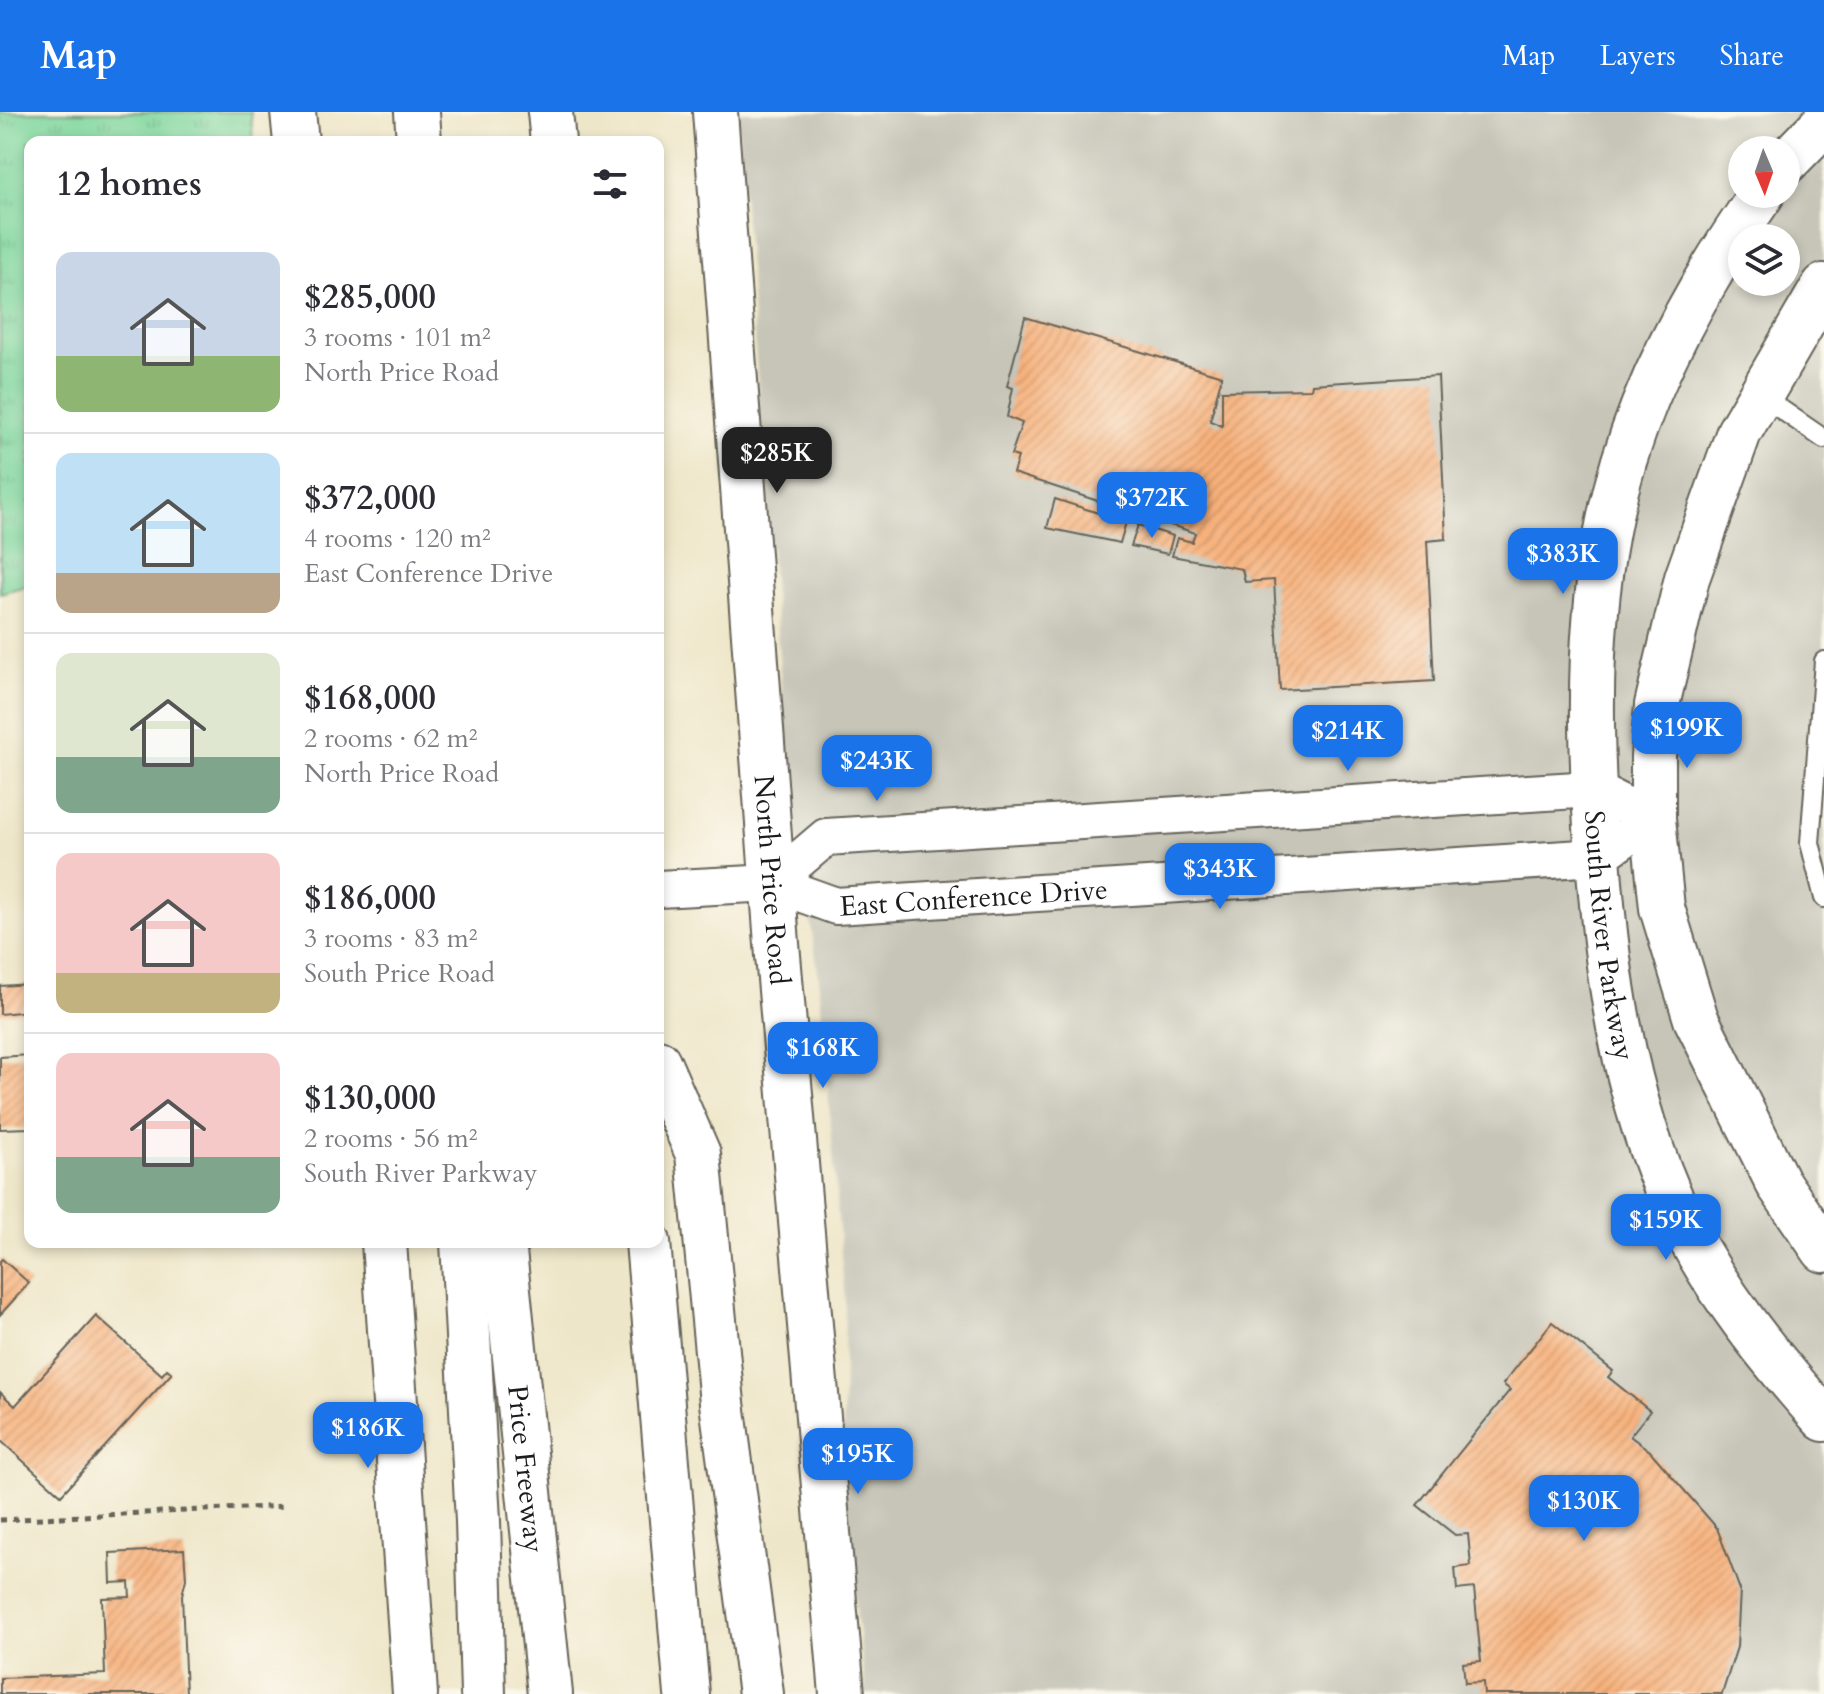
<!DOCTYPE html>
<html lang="en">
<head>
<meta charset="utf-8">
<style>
  :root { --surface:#fff; --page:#f2f2f3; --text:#2b2b33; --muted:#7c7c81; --line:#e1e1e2; --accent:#1a73e8 }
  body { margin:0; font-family:Cardo,serif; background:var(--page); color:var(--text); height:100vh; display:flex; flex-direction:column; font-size:30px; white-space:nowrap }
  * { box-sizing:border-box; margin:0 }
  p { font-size:26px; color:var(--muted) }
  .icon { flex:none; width:44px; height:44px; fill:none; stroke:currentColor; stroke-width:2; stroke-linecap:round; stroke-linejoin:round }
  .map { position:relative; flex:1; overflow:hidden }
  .side { position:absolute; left:24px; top:24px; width:640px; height:1112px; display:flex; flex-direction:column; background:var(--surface); border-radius:16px; box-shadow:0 4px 12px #0003 }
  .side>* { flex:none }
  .needle { width:52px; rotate:178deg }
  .controls { position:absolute; left:1728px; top:24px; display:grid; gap:16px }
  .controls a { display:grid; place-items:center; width:72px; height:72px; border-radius:50%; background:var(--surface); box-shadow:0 4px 12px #0003; font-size:40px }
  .price { position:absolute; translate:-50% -68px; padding:0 18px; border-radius:16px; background:var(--accent); color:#fff; font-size:26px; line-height:52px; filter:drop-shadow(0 2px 4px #0008) }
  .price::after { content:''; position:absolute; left:50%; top:48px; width:24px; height:18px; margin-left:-12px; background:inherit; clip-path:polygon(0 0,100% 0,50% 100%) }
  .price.on { background:#222; color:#fff }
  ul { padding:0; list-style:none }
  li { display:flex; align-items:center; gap:24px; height:200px; padding:0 32px }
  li+li { border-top:2px solid var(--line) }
  li span { display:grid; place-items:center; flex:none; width:224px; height:160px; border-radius:16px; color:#555 }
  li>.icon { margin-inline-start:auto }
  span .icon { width:96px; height:96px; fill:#fffc; stroke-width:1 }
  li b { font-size:34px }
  h2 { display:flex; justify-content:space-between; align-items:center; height:96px; padding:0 32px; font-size:34px }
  header { display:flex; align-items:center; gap:48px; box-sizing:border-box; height:112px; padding:0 40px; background:var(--accent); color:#fff }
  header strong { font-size:38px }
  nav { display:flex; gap:44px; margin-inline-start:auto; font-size:28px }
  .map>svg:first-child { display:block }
  .industrial { fill:#c6c5b8; fill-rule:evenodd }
  .park { fill:url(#park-tufts); stroke:#4c795c; stroke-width:2 }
  .building { fill:url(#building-hatch) }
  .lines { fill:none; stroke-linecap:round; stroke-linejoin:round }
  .lane-casing { stroke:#666358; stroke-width:22 }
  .street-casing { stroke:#666358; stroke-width:40 }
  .secondary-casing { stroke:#666358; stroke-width:48 }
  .highway-casing { stroke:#666358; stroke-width:48 }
  .path { stroke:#666358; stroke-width:5; stroke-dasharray:6 6; stroke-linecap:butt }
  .lane { stroke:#fff; stroke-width:18 }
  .street { stroke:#fff; stroke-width:36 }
  .secondary { stroke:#fff; stroke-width:44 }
  .highway { stroke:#fff; stroke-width:44 }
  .labels { text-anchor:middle; stroke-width:6; stroke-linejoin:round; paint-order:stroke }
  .street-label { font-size:28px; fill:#1c1c1c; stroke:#fbf7ec }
</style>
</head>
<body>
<header>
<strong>Map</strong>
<nav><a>Map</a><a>Layers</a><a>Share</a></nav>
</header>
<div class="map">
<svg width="1824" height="1582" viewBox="0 0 1824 1582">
  <defs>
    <pattern id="park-tufts" width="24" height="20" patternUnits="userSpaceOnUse" patternTransform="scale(2)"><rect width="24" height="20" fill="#7dd69c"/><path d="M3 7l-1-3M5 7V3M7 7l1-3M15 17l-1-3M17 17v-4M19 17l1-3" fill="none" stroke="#6bb786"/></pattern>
    <pattern id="building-hatch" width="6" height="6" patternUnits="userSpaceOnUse" patternTransform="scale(2)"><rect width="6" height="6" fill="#f7b07a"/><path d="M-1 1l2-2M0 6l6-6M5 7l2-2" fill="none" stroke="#d39769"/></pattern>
  </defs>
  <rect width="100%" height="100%" fill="#fbf7ec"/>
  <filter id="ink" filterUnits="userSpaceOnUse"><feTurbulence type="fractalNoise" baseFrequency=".0125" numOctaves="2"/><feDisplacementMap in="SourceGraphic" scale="16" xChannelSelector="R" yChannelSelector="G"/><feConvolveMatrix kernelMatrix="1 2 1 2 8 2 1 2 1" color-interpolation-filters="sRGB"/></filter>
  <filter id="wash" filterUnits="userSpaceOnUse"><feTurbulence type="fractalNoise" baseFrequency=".006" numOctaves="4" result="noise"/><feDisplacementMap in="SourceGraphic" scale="32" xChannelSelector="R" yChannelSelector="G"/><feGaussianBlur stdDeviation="1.8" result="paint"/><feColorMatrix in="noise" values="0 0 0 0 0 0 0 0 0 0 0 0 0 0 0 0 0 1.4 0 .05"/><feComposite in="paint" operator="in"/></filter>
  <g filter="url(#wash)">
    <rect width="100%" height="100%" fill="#eee6c8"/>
    <path class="industrial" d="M737 0H1824V1582H866L842 1375 845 1190 819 866 788 661ZM1742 38H1786V82H1742ZM1742 126H1786V170H1742Z"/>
    <path class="park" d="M0 0H251L253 30H30V473L0 481Z"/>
    <g id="blocks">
      <g class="building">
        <path d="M1025 205 1222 264 1210 309 1222 314V279L1311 277 1312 272 1438 264 1446 427 1427 429 1434 569 1280 578 1274 468 1245 470 1242 457 1172 444 1177 426 1192 430 1195 421 1013 361 1018 345 1011 343 1022 311 1007 305 1013 276 1007 274Z"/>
        <path d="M1055 387 1126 410 1120 431 1047 416Z"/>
        <path d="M1138 413 1173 424 1168 442 1131 434Z"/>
        <path d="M30 872V899L0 902V874Z"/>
        <path d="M30 943V1016L0 1017V945Z"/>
        <path d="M2 1147 29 1171 0 1203V1149Z"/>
        <path d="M96 1204 162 1263 167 1257 172 1261 61 1383 0 1328V1280L15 1294Z"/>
        <path d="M1552 1210 1613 1259 1608 1265 1650 1299 1630 1324 1650 1339 1717 1416 1740 1478 1737 1535 1722 1582H1484L1483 1570 1465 1571 1463 1551 1481 1549 1474 1476 1457 1478 1455 1456 1471 1454 1468 1422 1455 1423 1417 1393 1510 1278 1503 1272Z"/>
        <path d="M184 1437 186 1467 182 1483 186 1582H0V1566L105 1562 102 1486 130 1485 129 1470 111 1471 110 1441Z"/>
      </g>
    </g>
  </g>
  <g filter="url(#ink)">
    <use href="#blocks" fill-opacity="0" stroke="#666358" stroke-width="2"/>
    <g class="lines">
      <defs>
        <g id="lane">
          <path d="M1760 283 1824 327"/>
          <path d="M1824 549 1810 731 1824 786"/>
        </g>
        <g id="street">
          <path id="s1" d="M658 777 772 771 836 794 1598 745 1653 707 1593 677 826 725 772 771"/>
        </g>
        <g id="secondary">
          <path d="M293 0 296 30"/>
          <path id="s2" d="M715 0 777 832 842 1582"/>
          <path d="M1786 50 1824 11"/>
          <path id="s3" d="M1762 82C1699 171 1643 271 1616 378 1588 490 1589 601 1596 715 1604 847 1621 982 1678 1102 1715 1179 1768 1244 1824 1307"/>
          <path d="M1824 174 1739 320 1687 466 1657 593 1653 645V707L1662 796 1696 907 1778 1071 1824 1138"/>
          <path d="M384 1130 415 1582"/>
        </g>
        <g id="highway">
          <path d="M417 0 419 30"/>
          <path d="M550 0 553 30"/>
          <path d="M658 950 698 1042 722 1291 761 1582"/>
          <path d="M463 1130 478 1409 483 1582"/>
          <path id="s4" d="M503 1130 550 1582"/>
          <path d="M648 1130 687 1582"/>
        </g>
      </defs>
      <use href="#lane" class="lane-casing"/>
      <use href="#street" class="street-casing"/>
      <use href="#secondary" class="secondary-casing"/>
      <use href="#highway" class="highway-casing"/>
      <path class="path" d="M0 1408 286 1394"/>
      <use href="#lane" class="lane"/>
      <use href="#street" class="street"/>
      <use href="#secondary" class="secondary"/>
      <use href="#highway" class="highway"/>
    </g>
  </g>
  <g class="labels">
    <g class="street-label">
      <text dy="10" stroke="none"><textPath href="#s2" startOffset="770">North Price Road</textPath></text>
      <text dy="10" stroke="none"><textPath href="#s1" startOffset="320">East Conference Drive</textPath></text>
      <text dy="10" stroke="none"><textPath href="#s3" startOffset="780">South River Parkway</textPath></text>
      <text dy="10" stroke="none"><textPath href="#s4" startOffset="228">Price Freeway</textPath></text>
    </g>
  </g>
</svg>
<div class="controls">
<a><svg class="needle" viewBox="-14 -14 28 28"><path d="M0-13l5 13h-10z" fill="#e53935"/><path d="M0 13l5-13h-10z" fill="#7c7c81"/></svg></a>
<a><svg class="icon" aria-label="layers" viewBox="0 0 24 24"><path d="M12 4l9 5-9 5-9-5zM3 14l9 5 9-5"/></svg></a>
</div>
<b class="price on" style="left:777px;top:383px">$285K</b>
<b class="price" style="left:1152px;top:428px">$372K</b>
<b class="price" style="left:1563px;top:484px">$383K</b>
<b class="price" style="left:1687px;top:658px">$199K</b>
<b class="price" style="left:1348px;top:661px">$214K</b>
<b class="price" style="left:877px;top:691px">$243K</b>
<b class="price" style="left:1220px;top:799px">$343K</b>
<b class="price" style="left:823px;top:978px">$168K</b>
<b class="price" style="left:1666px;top:1150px">$159K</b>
<b class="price" style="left:368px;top:1358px">$186K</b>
<b class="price" style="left:858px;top:1384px">$195K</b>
<b class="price" style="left:1584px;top:1431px">$130K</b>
<section class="side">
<h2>12 homes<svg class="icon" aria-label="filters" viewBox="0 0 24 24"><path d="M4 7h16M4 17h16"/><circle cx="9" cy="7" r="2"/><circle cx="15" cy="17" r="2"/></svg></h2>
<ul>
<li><span style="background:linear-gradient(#c9d6e8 65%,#8fb573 0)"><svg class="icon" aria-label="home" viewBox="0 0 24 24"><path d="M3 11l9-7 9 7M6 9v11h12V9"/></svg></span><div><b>$285,000</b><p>3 rooms · 101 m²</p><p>North Price Road</p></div></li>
<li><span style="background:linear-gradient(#bfe0f5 75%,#b9a48a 0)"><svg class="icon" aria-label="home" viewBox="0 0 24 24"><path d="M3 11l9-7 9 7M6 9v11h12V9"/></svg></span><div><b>$372,000</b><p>4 rooms · 120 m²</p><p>East Conference Drive</p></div></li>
<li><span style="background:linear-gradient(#dfe7d0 65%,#7fa58c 0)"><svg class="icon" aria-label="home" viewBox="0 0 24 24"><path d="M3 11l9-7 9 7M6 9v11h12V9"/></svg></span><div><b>$168,000</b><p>2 rooms · 62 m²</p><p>North Price Road</p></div></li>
<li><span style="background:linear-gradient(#f6c9c9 75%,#c2b280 0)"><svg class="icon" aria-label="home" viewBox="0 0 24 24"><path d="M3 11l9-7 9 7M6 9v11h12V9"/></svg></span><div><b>$186,000</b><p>3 rooms · 83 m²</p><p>South Price Road</p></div></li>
<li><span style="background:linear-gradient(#f6c9c9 65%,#7fa58c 0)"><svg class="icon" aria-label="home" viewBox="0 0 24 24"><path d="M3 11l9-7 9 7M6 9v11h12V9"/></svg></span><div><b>$130,000</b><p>2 rooms · 56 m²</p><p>South River Parkway</p></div></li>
</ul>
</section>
</div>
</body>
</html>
